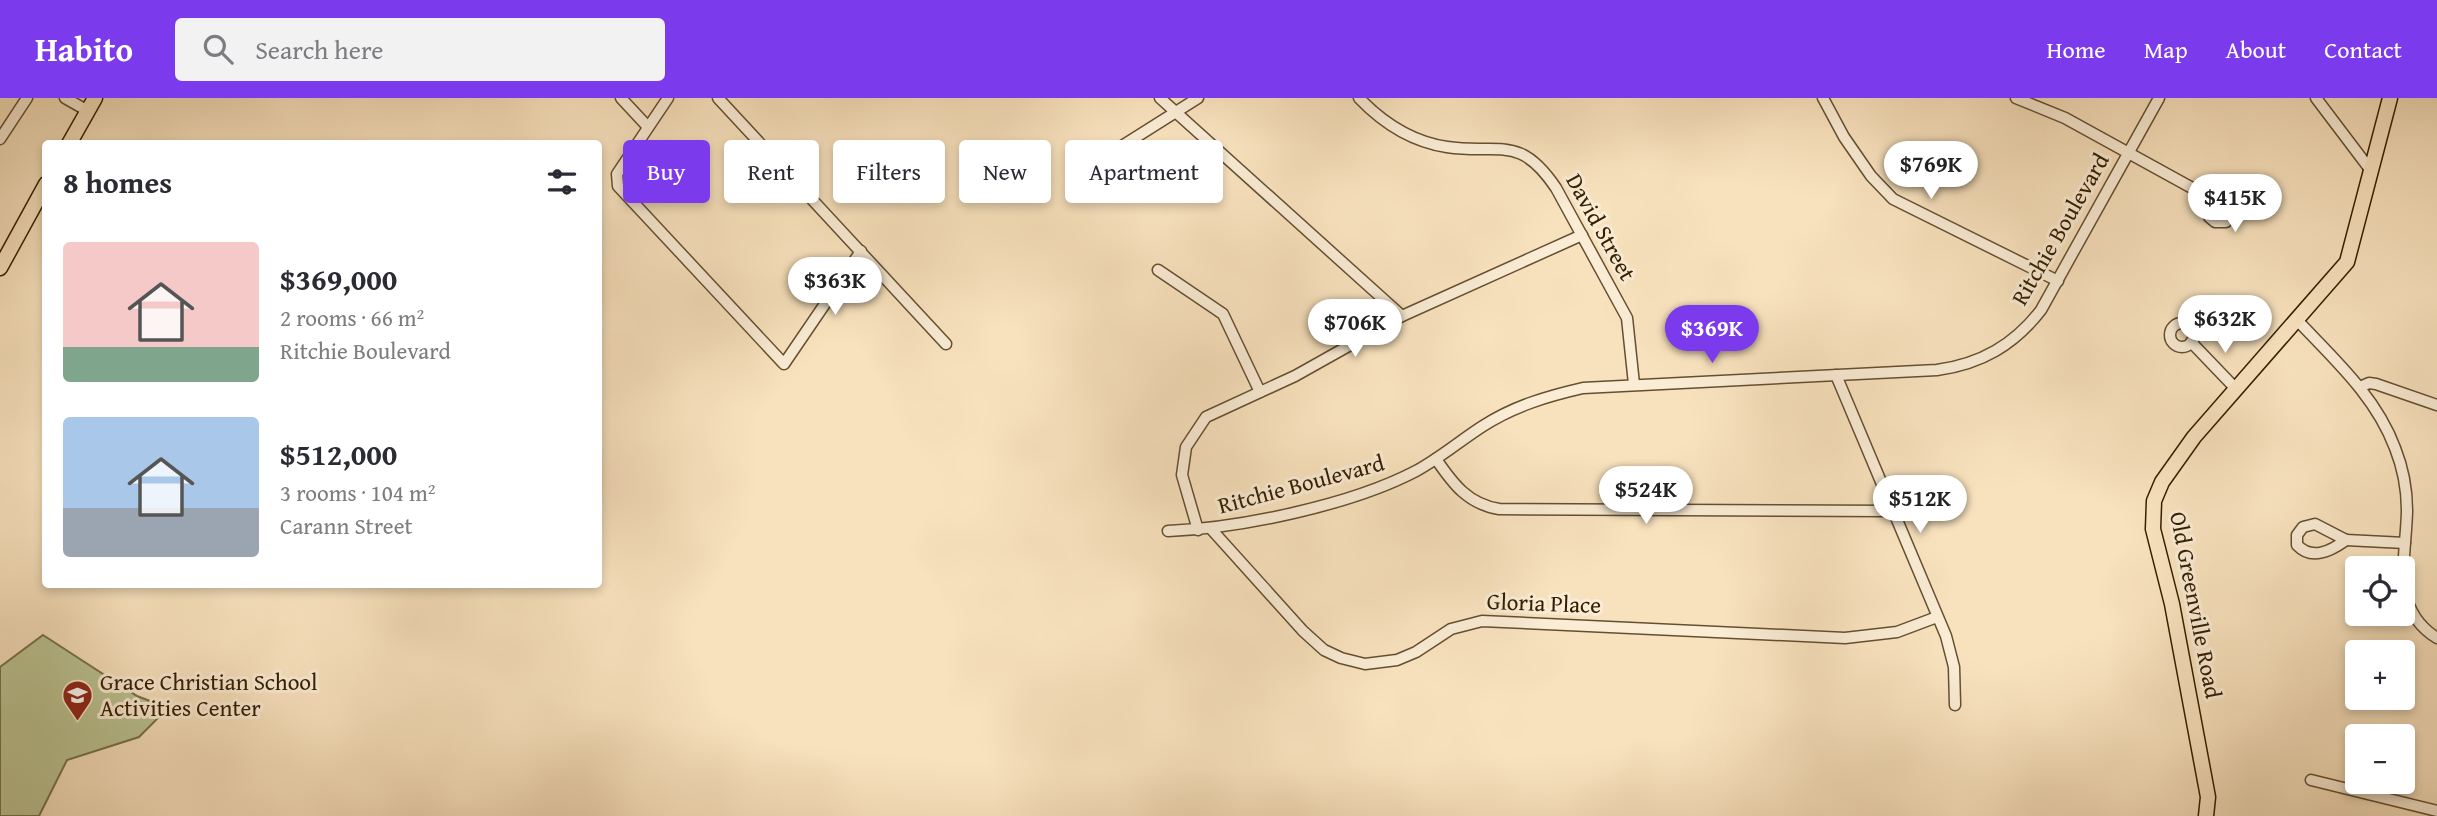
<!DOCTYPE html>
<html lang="en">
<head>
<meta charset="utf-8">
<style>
  :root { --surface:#fff; --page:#f2f2f3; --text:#2b2b33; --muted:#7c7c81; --accent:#7c3aed }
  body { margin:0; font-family:"Gentium Book Plus",serif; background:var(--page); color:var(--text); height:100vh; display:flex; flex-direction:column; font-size:26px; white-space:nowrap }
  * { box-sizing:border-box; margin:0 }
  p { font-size:23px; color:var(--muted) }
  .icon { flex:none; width:38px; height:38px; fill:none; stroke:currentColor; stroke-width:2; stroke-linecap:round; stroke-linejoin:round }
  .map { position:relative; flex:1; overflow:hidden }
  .sheet { position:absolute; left:42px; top:42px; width:560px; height:448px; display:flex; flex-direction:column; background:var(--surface); border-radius:7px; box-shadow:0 4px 10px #0003 }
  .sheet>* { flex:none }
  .hud { position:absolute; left:623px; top:42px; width:665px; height:63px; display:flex; gap:14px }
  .fabs { position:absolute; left:2345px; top:458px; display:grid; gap:14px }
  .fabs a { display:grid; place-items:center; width:70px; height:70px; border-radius:7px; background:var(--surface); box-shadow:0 4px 10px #0003; font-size:35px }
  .price { position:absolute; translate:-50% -60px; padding:0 16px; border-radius:24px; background:#fff; color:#222; font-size:23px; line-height:46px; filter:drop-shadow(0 2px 4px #0008) }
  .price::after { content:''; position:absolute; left:50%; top:42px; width:21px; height:16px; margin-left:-10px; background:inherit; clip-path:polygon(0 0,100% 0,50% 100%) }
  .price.on { background:var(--accent); color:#fff }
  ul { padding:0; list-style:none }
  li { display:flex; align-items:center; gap:21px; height:175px; padding:0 21px }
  li span { display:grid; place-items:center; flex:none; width:196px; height:140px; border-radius:7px; color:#555 }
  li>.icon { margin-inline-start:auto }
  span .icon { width:84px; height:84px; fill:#fffc; stroke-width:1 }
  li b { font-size:30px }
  h2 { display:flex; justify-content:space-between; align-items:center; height:84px; padding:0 21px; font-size:30px }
  .tag { padding:0 24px; border-radius:7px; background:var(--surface); box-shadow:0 4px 10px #0003; font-size:24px; line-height:63px }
  .tag.on { background:var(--accent); color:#fff }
  header { display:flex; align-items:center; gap:42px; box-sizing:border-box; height:98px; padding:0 35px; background:var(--accent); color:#fff }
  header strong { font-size:33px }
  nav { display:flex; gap:38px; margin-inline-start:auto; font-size:24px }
  .search { width:490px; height:63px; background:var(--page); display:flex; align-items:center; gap:18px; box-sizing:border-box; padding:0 24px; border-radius:7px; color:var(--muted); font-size:26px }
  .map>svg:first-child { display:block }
  .green { fill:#bbc493; stroke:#77714a; stroke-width:2 }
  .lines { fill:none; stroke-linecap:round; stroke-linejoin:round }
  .minor-casing { stroke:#644f30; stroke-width:13 }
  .major-casing { stroke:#331e00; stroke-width:17 }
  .minor { stroke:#faecd5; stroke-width:10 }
  .major { stroke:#f8e2be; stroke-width:14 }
  .labels { text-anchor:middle; stroke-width:6; stroke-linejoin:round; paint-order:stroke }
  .street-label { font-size:23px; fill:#331e00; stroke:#faecd5 }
  .poi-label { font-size:23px; fill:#331e00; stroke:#faecd5; text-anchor:start }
</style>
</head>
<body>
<header>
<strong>Habito</strong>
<div class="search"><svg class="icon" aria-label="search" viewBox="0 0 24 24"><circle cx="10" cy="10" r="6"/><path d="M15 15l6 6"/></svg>Search here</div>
<nav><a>Home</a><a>Map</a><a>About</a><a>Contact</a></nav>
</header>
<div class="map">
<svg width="2437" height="718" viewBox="0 0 2437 718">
  <rect width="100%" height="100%" fill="#f8e2be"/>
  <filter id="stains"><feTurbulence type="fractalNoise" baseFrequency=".00286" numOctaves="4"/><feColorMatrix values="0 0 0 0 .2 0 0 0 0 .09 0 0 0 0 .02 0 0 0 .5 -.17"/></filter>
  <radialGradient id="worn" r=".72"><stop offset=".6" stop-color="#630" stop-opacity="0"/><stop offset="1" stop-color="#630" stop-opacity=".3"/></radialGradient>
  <path class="green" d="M43 537 137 598 168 610 139 639 67 662 39 718H0V569Z"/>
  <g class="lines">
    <defs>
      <g id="minor">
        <path d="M65 0 88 13"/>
        <path d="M621 0 648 29"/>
        <path d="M668 0 617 76 618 88 784 266 861 153"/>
        <path d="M718 0 946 246"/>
        <path d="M1160 0 1402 218"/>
        <path d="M1359 0C1383 25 1413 44 1447 49 1499 57 1519 35 1556 90L1627 220 1634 286"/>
        <path d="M1823 0 1844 39 1871 78 1893 101 2058 183"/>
        <path d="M2016 0 2065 20 2214 102H2227L2233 112 2226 124H2215L2209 119 2208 109 2214 102"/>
        <path d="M2316 0 2372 74"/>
        <path d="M0 41 27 0"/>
        <path d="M1122 48 1198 0"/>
        <path d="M1158 172 1223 216 1260 294"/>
        <path d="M2298 223C2335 262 2376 299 2395 350 2403 370 2407 392 2407 413 2406 460 2390 511 2437 540"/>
        <circle cx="2182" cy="237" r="12"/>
        <path d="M2191 244 2237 292"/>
        <path d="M1836 277 1946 538 1954 569 1955 607"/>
        <path d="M2360 289 2369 285 2376 286 2437 307"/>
        <path d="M1436 361C1453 386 1468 406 1499 411L1892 413"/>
        <path d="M2315 426 2346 442C2331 453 2312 463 2297 447V437L2303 429Z"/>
        <path d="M1198 432 1182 377 1186 349 1206 319 1295 278 1402 218 1582 137"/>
        <path d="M1212 432 1303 533 1324 552 1341 560 1365 566 1397 562 1416 554 1451 531 1482 523 1845 540 1897 534 1937 519"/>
        <path d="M1168 433C1241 430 1351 407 1416 373 1440 360 1461 342 1483 328 1514 308 1548 298 1583 290L1937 272C1981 266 2014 247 2041 212L2159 0"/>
        <path d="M2346 442 2405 445"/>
        <path d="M2311 682 2437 713"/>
      </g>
      <g id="major">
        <path d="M69 46 95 0"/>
        <path d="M0 170 46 86"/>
        <path d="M2206 718 2208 699 2172 506 2153 431 2154 403 2162 384 2194 339 2347 164 2390 0"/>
      </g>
    </defs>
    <use href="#minor" class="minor-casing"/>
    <use href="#major" class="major-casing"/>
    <use href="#minor" class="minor"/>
    <use href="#major" class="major"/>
  </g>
  <defs>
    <symbol id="school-pin" viewBox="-11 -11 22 30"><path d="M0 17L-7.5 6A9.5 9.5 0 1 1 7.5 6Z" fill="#8f2418" stroke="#faecd5"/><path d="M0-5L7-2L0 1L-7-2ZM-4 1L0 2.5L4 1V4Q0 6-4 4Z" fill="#fff"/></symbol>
  </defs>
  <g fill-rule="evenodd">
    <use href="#school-pin" x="60" y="580" width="35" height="47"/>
  </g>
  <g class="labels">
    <g class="street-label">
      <text transform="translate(1601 129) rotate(61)" y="8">David Street</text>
      <text transform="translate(2060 131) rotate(-60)" y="8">Ritchie Boulevard</text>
      <text transform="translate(1301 386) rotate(-15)" y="8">Ritchie Boulevard</text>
      <text transform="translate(1544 505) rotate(2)" y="8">Gloria Place</text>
      <text transform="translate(2196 507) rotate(79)" y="8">Old Greenville Road</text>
    </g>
    <g class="poi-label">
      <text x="100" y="592">Grace Christian School<tspan x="100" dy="26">Activities Center</tspan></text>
    </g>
  </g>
  <rect width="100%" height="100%" filter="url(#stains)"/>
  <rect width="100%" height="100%" fill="url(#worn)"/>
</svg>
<div class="fabs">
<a><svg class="icon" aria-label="locate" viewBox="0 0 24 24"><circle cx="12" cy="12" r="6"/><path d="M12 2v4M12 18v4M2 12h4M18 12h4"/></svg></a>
<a>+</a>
<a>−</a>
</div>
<b class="price" style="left:1931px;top:103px">$769K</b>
<b class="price" style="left:2235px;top:136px">$415K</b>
<b class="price" style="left:835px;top:219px">$363K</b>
<b class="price" style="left:2225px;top:257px">$632K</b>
<b class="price" style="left:1355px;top:261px">$706K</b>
<b class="price on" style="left:1712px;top:267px">$369K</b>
<b class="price" style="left:1646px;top:428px">$524K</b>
<b class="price" style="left:1920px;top:437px">$512K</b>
<div class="hud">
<a class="tag on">Buy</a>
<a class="tag">Rent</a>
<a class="tag">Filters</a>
<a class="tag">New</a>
<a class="tag">Apartment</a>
</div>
<section class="sheet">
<h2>8 homes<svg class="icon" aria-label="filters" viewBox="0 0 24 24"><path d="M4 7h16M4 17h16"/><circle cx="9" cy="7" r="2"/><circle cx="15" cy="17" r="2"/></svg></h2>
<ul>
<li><span style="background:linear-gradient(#f6c9c9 75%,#7fa58c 0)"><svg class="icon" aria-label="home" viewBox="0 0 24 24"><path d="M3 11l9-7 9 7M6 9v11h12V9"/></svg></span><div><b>$369,000</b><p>2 rooms · 66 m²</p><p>Ritchie Boulevard</p></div></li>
<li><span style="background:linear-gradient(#a9c7e8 65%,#9aa5b1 0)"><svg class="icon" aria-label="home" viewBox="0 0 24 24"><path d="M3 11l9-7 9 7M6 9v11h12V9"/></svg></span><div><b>$512,000</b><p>3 rooms · 104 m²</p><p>Carann Street</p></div></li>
</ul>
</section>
</div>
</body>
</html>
